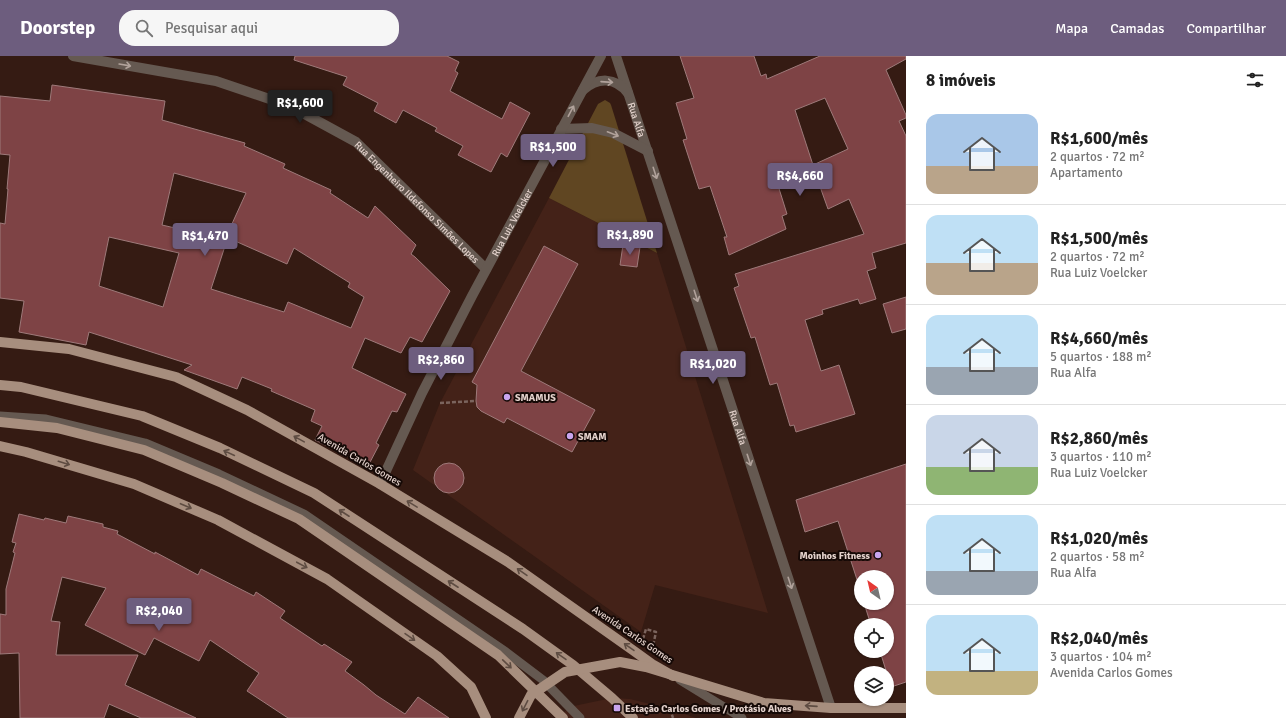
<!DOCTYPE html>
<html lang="pt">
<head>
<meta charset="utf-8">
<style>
  :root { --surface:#fff; --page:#f6f6f6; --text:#222; --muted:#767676; --line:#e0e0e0; --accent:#6d5d7e }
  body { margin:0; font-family:Signika,sans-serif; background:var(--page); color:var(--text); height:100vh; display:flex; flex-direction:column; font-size:15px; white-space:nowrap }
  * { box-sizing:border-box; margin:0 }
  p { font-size:13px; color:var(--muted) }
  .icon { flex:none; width:22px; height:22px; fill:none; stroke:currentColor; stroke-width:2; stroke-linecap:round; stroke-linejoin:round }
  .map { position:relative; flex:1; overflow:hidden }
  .sheet { display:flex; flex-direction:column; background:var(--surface); width:380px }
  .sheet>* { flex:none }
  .needle { width:26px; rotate:326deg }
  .controls { position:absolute; left:854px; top:514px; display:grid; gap:8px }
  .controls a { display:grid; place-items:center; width:40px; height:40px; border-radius:50%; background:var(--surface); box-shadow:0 1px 3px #0004; font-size:20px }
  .price { position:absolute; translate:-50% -34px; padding:0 9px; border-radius:4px; background:var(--accent); color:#fff; font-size:13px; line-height:26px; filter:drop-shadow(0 1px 2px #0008) }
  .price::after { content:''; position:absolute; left:50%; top:24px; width:12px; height:9px; margin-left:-6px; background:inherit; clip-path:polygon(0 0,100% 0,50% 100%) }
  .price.on { background:#222; color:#fff }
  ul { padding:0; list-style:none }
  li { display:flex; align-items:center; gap:12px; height:100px; padding:0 20px }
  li+li { border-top:1px solid var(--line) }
  li span { display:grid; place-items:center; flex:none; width:112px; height:80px; border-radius:12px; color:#555 }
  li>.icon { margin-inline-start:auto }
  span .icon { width:48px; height:48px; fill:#fffc; stroke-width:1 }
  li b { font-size:17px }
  h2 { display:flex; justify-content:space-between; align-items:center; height:48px; padding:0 20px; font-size:17px }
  header { display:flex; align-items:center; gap:24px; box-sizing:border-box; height:56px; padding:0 20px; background:var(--accent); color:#fff }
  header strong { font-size:19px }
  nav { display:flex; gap:22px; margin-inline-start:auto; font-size:14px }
  .search { width:280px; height:36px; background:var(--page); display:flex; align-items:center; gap:10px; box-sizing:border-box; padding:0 14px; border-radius:16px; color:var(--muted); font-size:15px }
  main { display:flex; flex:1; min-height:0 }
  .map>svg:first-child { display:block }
  .built { fill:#442218 }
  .green { fill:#604622 }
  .building { fill:#7e4345; stroke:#9e7a7a; fill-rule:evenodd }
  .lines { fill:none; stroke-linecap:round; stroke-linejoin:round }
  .path { stroke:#7b645d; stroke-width:2.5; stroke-dasharray:4 2; stroke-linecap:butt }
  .service { stroke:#655951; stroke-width:9 }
  .minor { stroke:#655951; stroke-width:10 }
  .primary { stroke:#a78e7e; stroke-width:10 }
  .oneway { stroke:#b1a29b }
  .oneway2 { stroke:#5e4c42 }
  .poi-dot { fill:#c9a5ee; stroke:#150906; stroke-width:1.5 }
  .labels { text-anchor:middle; stroke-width:4; stroke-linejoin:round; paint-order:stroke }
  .street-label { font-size:10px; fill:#e4d2cc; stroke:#150906 }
  .poi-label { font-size:10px; font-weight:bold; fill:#e4d2cc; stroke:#150906; text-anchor:start }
</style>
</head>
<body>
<header>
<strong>Doorstep</strong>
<div class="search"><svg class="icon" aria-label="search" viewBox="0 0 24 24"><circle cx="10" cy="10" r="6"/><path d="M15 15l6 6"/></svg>Pesquisar aqui</div>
<nav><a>Mapa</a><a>Camadas</a><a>Compartilhar</a></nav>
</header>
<main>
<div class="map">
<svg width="906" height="662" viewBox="0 0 906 662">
  <rect width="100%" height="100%" fill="#351b13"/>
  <g class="built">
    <path d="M549 142 657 197 768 557 655 529 641 576 413 414 440 347Z"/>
    <path d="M612 642 630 643 670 653 696 662H559L569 651Z"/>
  </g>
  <path class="green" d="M605 44 610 47 611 49 657 197 549 142 598 48Z"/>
  <g class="building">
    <path d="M295 0H447L459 6 455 15 458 17 450 35 502 63 510 46 530 57 507 101 501 97 491 116 458 99 463 90 435 75 437 72 403 54 396 67 374 55 378 47 343 29 347 21 294 4Z"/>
    <path d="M680 0H754L761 20 766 18 767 23 820 0H906V3L886 14 906 59V62L899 65 906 80V187L872 197 876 212 867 215 876 243 860 248 858 243 822 254 823 258 805 264 821 315 839 309 855 358 796 376 794 369 790 370 777 327 770 329 755 281 751 282 734 232 739 230 735 218 864 178 849 143 828 153 813 111 776 123 787 158 782 160 786 173 729 199 724 181H727L710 130 699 133 683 84 687 83 676 47 694 42ZM825 42 848 93 813 109 795 54Z"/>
    <path d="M52 29 165 45 162 64 245 87 244 90 285 108 283 112 331 134 330 137 368 162 375 150 416 189 411 198 415 201 450 235 422 286 410 281 401 297 365 282 352 312 406 338 397 356 392 355 376 387 379 389 368 410 315 384 322 370 311 365 315 354 271 335 272 333 242 321 237 333 184 314 192 309 89 276 86 289 19 276 24 245 0 242V167L5 168 8 133H7L10 99 0 98V40L50 45ZM174 117 246 137 226 181 287 208 294 192 350 227 348 231 364 241 351 272 288 246 284 256 211 233 227 184 162 169ZM109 181 179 197 163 251 99 230Z"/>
    <path d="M623 189 640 191 637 211 620 209Z"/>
    <path d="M544 190 578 208 521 315 595 354 572 396 507 362 504 367 481 355 477 351 476 345 477 329 472 326Z"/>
    <path d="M906 241V273L892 277 883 248Z"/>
    <circle cx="449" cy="422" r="15"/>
    <path d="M906 408V626L891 631 880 595H887V569H871L864 547H887V521H861V536L838 465 805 476 796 444Z"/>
    <path d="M19 458 44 464 45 462 66 467 68 460 103 468V471L118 475 117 478 155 498V496L198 519 201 513 254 540 256 536 285 555 280 562 322 590 324 588 352 606 345 615 364 629 376 639 405 658 418 641 449 662H288L247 635 259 617 210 584 199 605 154 582 145 599 85 569 106 532 62 521 51 565 60 566 56 599H138L125 629 196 662H141L109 648 104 662H20L19 597 0 598V558L6 559V533L15 497 13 496 16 487 12 486Z"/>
  </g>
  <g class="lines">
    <g class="path">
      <path d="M440 347 476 345"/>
      <path d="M643 583 646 573 656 576 653 590"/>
      <path d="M670 653 673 662"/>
    </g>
    <g class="service">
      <path d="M0 360 46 363 145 387 219 418 304 458 506 596 543 624 580 662"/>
      <path d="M680 624 742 662"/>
    </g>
    <g class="minor">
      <path id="s1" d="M73 0 216 25 290 50 356 86 486 213"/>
      <path id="s2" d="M616 0 831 652"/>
      <path d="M583 34C598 21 615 21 628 37"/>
      <path d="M561 73 592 72 613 77 648 95"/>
      <path id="s3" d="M380 428 422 337 472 240 601 0"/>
    </g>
    <g class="primary">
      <path d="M0 286 69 293 176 321 247 354 380 428 508 506 634 595 652 608 673 620"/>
      <path d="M0 329 21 331 142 360 220 392 314 437 523 573 573 609 612 642 633 662"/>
      <path d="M0 366 57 372 144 394 222 427 299 463 498 599 563 662"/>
      <path d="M0 390 26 396 134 428 218 464 327 523 437 600 471 631 486 662"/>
      <path d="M519 662 531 639 565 616 620 606 646 611 764 647 831 652H906"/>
    </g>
  </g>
  <defs><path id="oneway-shaft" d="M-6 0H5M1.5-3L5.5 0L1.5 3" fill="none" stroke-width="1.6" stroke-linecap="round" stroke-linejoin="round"/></defs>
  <g class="oneway">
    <use href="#oneway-shaft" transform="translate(125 9) rotate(10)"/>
    <use href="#oneway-shaft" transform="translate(607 26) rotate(4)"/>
    <use href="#oneway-shaft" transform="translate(571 55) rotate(-62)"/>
    <use href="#oneway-shaft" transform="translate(613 78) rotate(21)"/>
    <use href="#oneway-shaft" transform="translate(655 117) rotate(72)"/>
    <use href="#oneway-shaft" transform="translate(696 240) rotate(72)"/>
    <use href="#oneway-shaft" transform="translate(749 404) rotate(72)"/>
    <use href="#oneway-shaft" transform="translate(790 527) rotate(72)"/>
  </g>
  <g class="oneway2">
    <use href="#oneway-shaft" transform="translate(299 383) rotate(-151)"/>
    <use href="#oneway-shaft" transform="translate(229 397) rotate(-155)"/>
    <use href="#oneway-shaft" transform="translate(64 407) rotate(17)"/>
    <use href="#oneway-shaft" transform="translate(412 448) rotate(-149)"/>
    <use href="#oneway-shaft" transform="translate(186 450) rotate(23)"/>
    <use href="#oneway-shaft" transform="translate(344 457) rotate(-147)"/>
    <use href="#oneway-shaft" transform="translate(302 509) rotate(28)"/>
    <use href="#oneway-shaft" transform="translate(522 516) rotate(-145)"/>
    <use href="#oneway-shaft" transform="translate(453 528) rotate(-147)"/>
    <use href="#oneway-shaft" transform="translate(410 581) rotate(35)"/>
    <use href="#oneway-shaft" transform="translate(629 591) rotate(-145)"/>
    <use href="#oneway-shaft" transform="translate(561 600) rotate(-145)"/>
    <use href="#oneway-shaft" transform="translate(507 608) rotate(44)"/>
    <use href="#oneway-shaft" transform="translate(525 650) rotate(117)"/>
    <use href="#oneway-shaft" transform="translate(811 650) rotate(-176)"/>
  </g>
  <g class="poi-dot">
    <circle cx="507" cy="341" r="4"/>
    <circle cx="570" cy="380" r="4"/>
    <circle cx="878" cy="499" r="4"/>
    <rect x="613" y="648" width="8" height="8" rx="2"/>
  </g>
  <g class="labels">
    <g class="street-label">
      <text dy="4" stroke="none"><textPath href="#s2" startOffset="67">Rua Alfa</textPath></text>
      <text dy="4" stroke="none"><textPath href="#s1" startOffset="384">Rua Engenheiro Ildefonso Simões Lopes</textPath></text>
      <text dy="4" stroke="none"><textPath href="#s3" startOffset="293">Rua Luiz Voelcker</textPath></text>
      <text dy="4" stroke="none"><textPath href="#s2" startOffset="391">Rua Alfa</textPath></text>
      <text transform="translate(360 403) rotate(30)" y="4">Avenida Carlos Gomes</text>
      <text transform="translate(633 578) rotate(34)" y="4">Avenida Carlos Gomes</text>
    </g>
    <g class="poi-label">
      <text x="515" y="345">SMAMUS</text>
      <text x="578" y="384">SMAM</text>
      <text x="870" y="503" text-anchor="end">Moinhos Fitness</text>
      <text x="625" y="656">Estação Carlos Gomes / Protásio Alves</text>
    </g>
  </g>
</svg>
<div class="controls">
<a><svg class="needle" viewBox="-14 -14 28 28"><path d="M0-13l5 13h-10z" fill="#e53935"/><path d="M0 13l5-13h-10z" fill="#767676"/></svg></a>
<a><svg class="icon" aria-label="locate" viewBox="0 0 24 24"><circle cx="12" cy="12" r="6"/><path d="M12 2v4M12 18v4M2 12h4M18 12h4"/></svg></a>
<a><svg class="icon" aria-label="layers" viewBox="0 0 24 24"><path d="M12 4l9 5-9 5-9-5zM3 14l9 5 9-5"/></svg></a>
</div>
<b class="price on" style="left:300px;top:68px">R$1,600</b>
<b class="price" style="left:553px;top:112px">R$1,500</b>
<b class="price" style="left:800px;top:141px">R$4,660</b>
<b class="price" style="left:630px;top:200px">R$1,890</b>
<b class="price" style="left:205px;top:201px">R$1,470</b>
<b class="price" style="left:441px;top:325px">R$2,860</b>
<b class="price" style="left:713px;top:329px">R$1,020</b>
<b class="price" style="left:159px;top:576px">R$2,040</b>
</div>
<section class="sheet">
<h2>8 imóveis<svg class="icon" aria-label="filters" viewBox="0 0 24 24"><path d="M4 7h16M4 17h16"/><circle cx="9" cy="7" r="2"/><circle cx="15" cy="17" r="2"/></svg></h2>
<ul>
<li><span style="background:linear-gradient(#a9c7e8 65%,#b9a48a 0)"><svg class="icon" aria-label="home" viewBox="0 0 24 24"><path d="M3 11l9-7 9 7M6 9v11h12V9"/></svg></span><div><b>R$1,600/mês</b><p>2 quartos · 72 m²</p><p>Apartamento</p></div></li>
<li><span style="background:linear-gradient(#bfe0f5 60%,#b9a48a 0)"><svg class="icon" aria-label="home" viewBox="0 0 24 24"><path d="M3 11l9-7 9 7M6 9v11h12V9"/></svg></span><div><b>R$1,500/mês</b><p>2 quartos · 72 m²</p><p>Rua Luiz Voelcker</p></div></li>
<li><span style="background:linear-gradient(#bfe0f5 65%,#9aa5b1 0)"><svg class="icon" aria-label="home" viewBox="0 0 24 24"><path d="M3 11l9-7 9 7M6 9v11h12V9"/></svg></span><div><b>R$4,660/mês</b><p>5 quartos · 188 m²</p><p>Rua Alfa</p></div></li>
<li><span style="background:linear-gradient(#c9d6e8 65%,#8fb573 0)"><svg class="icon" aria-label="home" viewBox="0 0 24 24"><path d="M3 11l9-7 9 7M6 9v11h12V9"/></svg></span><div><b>R$2,860/mês</b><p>3 quartos · 110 m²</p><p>Rua Luiz Voelcker</p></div></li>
<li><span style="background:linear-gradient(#bfe0f5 70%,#9aa5b1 0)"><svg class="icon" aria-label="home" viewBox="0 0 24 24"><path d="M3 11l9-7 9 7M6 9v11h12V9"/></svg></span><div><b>R$1,020/mês</b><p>2 quartos · 58 m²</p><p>Rua Alfa</p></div></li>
<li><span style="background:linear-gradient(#bfe0f5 70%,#c2b280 0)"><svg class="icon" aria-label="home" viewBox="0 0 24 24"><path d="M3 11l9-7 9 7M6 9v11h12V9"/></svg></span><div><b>R$2,040/mês</b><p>3 quartos · 104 m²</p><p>Avenida Carlos Gomes</p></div></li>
</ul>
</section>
</main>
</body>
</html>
